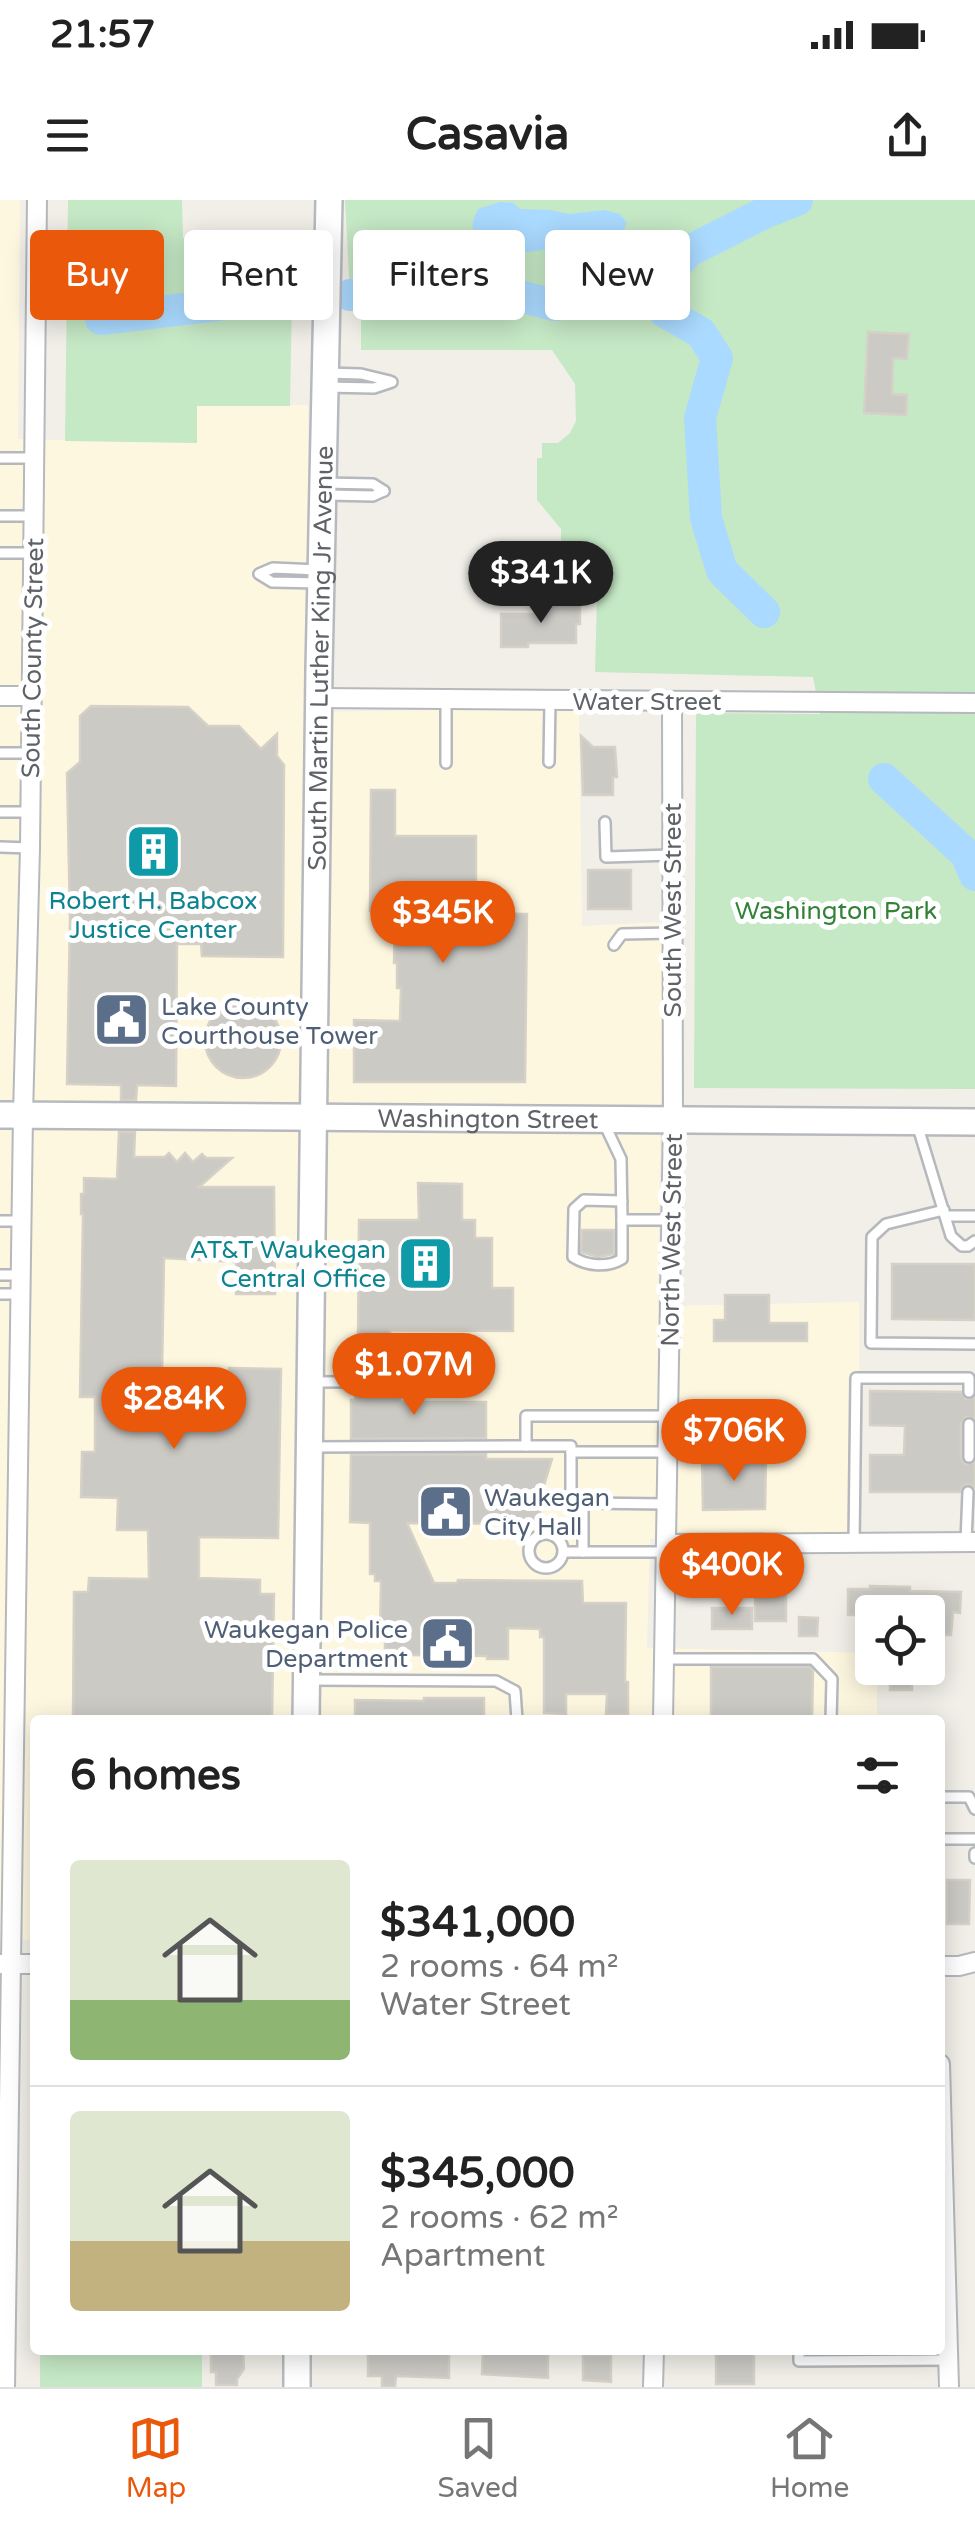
<!DOCTYPE html>
<html lang="en">
<head>
<meta charset="utf-8">
<style>
  :root { --surface:#fff; --page:#f6f6f6; --text:#222; --muted:#767676; --line:#e0e0e0; --accent:#ea580c }
  body { margin:0; font-family:"Varela Round",sans-serif; background:var(--page); color:var(--text); height:100vh; display:flex; flex-direction:column; font-size:38px; white-space:nowrap }
  * { box-sizing:border-box; margin:0 }
  p { font-size:32px; color:var(--muted) }
  .icon { flex:none; width:55px; height:55px; fill:none; stroke:currentColor; stroke-width:2; stroke-linecap:round; stroke-linejoin:round }
  .map { position:relative; flex:1; overflow:hidden }
  .sheet { position:absolute; left:30px; top:1515px; width:915px; height:640px; display:flex; flex-direction:column; background:var(--surface); border-radius:10px; box-shadow:0 5px 25px #0003 }
  .sheet>* { flex:none }
  .top-card { position:absolute; left:30px; top:30px; width:915px; height:90px; display:flex; gap:20px }
  .controls { position:absolute; left:855px; top:1395px; display:grid; gap:20px }
  .controls a { display:grid; place-items:center; width:90px; height:90px; border-radius:10px; background:var(--surface); box-shadow:0 5px 25px #0003; font-size:50px }
  .price { position:absolute; translate:-50% -85px; padding:0 22px; border-radius:35px; background:var(--accent); color:#fff; font-size:32px; line-height:65px; filter:drop-shadow(0 2px 5px #0008) }
  .price::after { content:''; position:absolute; left:50%; top:60px; width:30px; height:22px; margin-left:-15px; background:inherit; clip-path:polygon(0 0,100% 0,50% 100%) }
  .price.active { background:#222; color:#fff }
  ul { padding:0; list-style:none }
  li { display:flex; align-items:center; gap:30px; height:250px; padding:0 40px }
  li+li { border-top:2px solid var(--line) }
  li span { display:grid; place-items:center; flex:none; width:280px; height:200px; border-radius:10px; color:#555 }
  li>.icon { margin-inline-start:auto }
  span .icon { width:120px; height:120px; fill:#fffc; stroke-width:1 }
  li b { font-size:42px }
  h2 { display:flex; justify-content:space-between; align-items:center; height:120px; padding:0 40px; font-size:42px }
  .pill { padding:0 35px; border-radius:10px; background:var(--surface); box-shadow:0 5px 25px #0003; font-size:35px; line-height:90px }
  .pill.active { background:var(--accent); color:#fff }
  .status { display:flex; justify-content:space-between; align-items:center; height:70px; padding:0 50px; background:var(--surface); direction:ltr }
  .status svg { height:28px; fill:currentColor }
  header { display:flex; justify-content:space-between; align-items:center; height:130px; padding:0 40px; background:var(--surface); font-size:45px; font-weight:700 }
  .dock { display:flex; justify-content:space-around; align-items:center; height:140px; border-top:2px solid var(--line); background:var(--surface); font-size:28px; color:var(--muted) }
  .dock a { display:grid; justify-items:center; gap:5px }
  .dock .active { color:var(--accent) }
  .map>svg:first-child { display:block }
  .commercial { fill:#fef7e0 }
  .green { fill:#c5e8c5 }
  .water { fill:#aadaff }
  .lines { fill:none; stroke-linecap:round; stroke-linejoin:round }
  .river { stroke:#aadaff; stroke-width:32 }
  .building { fill:#cccac5; stroke:#d6d1c6; stroke-width:2.5 }
  .lane-casing { stroke:#b5b8bc; stroke-width:14 }
  .street-casing { stroke:#b5b8bc; stroke-width:22 }
  .secondary-casing { stroke:#b6babf; stroke-width:30 }
  .lane { stroke:#fff; stroke-width:9 }
  .street { stroke:#fff; stroke-width:18 }
  .secondary { stroke:#fff; stroke-width:25 }
  .labels { text-anchor:middle; stroke-width:10; stroke-linejoin:round; paint-order:stroke }
  .street-label { font-size:25px; fill:#5f6368; stroke:#fff }
  .culture-label { font-size:25px; fill:#0d838f; stroke:#fff }
  .park-label { font-size:25px; fill:#348238; stroke:#fff }
  .service-label { font-size:25px; fill:#4e5e75; stroke:#fff; text-anchor:start }
</style>
</head>
<body>
<div class="status"><b>21:57</b><svg viewBox="0 0 49 12"><path d="M0 12V9h3v3zM5 12V6h3v6zM10 12V3h3v9zM15 12V0h3v12zM26 1h20v11H26zM47 4h2v5h-2z"/></svg></div>
<header><svg class="icon" aria-label="menu" viewBox="0 0 24 24"><path d="M4 6h16M4 12h16M4 18h16"/></svg>Casavia<svg class="icon" aria-label="share" viewBox="0 0 24 24"><path d="M12 15V3M7 8l5-5 5 5M5 13v7h14v-7"/></svg></header>
<div class="map">
<svg width="975" height="2187" viewBox="0 0 975 2187">
  <rect width="100%" height="100%" fill="#f1efe8"/>
  <path class="commercial" d="M0 0H20L18 239 197 243V206L308 205V512L579 508 582 726 663 722 658 1106 859 1102 860 1331 650 1339 647 1448 872 1453V1468H877V1520H35V1740L0 1739Z"/>
  <g class="green">
    <path d="M68 0H182L183 38 293 40 290 206H197V243L65 241Z"/>
    <path d="M345 0H975V889L694 888 696 513 820 514 813 477 595 472 597 397 580 356H561V329L537 300V258H542V243H558L570 233 576 221 575 184 552 150H361V120L350 95Z"/>
    <rect x="40" y="2150" width="162" height="37"/>
  </g>
  <path class="water" d="M500 2 513 3 520 9 550 10 569 14 604 10 620 14 627 23 622 33 607 37C583 42 502 62 483 50 480 48 475 40 473 37L476 35C469 26 474 18 478 9Z"/>
  <g class="lines">
    <g class="river">
      <path d="M658 89 665 112 701 133 717 158 700 218 706 318 722 371 764 412"/>
      <path d="M350 95H401L466 82 554 105 658 89 687 52 766 12 797 0"/>
      <path d="M101 119 300 95"/>
      <path d="M884 579 966 654 975 675"/>
    </g>
  </g>
  <g class="building">
    <path d="M868 132 909 134 907 159 893 158 892 194 907 195 906 215 864 213Z"/>
    <path d="M540 404 580 405V424H576V443H528V447H501V414H539Z"/>
    <path d="M91 506 188 507 208 526H239L261 549 277 534V556L284 565 283 757 202 756 201 744H177L176 886 137 885 136 900H121V885L67 884 70 719 67 573 80 562V516Z"/>
    <path d="M581 536 593 547H615L617 577H613V595H583Z"/>
    <path d="M371 590H395V636H476V713L527 714 525 882H354V820L400 821 401 788H397V763H394L395 711H370Z"/>
    <rect x="588" y="670" width="43" height="39"/>
    <circle cx="243" cy="840" r="38"/>
    <path d="M119 932H135L134 957H165L169 953 177 962 185 953 193 962 202 954 206 958H232L199 987H274L275 1094H236V1062L164 1058 162 1174H229V1168L281 1169 278 1338 199 1337V1378L260 1380V1394H274L272 1520H73L74 1392H88L89 1378 149 1379 148 1330H117L118 1298 81 1297 82 1252H95V1197H80L83 1014H81V994H84V978L117 979Z"/>
    <path d="M418 983 462 984V1020H475V1038H492V1088H513V1131L390 1130V1173L356 1174V1135H358L359 1020H419Z"/>
    <path d="M582 1030H614V1054L598 1057 581 1052Z"/>
    <path d="M892 1064H975V1120L892 1119Z"/>
    <path d="M725 1095H769V1123H807V1141H714V1120H725Z"/>
    <path d="M356 1190H390V1194H400V1202H486V1238L351 1239V1200H355Z"/>
    <path d="M870 1191 961 1192 966 1199 975 1197V1219L966 1217 961 1224V1258L966 1264 975 1262V1288L967 1284 962 1287 960 1292H870V1255H904L905 1226 870 1225Z"/>
    <path d="M486 1254V1259H552L540 1299V1324L407 1323 434 1383H457L458 1380 582 1381 583 1403H626L625 1482H628V1514H606L607 1494H566V1514L544 1513V1437H540V1429L508 1428V1459H487V1456L406 1455V1450L385 1449V1434H380L381 1381H375V1374H370V1323L350 1322 351 1255Z"/>
    <path d="M766 1258 765 1309 703 1310 702 1259Z"/>
    <path d="M761 1378H786V1421H755V1390H761Z"/>
    <path d="M870 1386 910 1387V1391L961 1392 960 1413 953 1412 951 1435H935V1426H928V1412H872V1415H848V1389H870Z"/>
    <rect x="712" y="1408" width="40" height="21"/>
    <path d="M799 1417 818 1418 817 1436H799Z"/>
    <path d="M711 1467H810L813 1471 812 1520H711Z"/>
    <rect x="890" y="1468" width="22" height="22"/>
    <path d="M424 1498H484V1520H355V1500L424 1501Z"/>
    <path d="M947 1680H970L969 1724H947Z"/>
    <path d="M211 2150H243L244 2169 237 2179V2185H216V2172H211Z"/>
    <path d="M368 2150H449V2178L396 2176 395 2187H382V2176H368Z"/>
    <path d="M483 2150H548V2178L482 2174Z"/>
    <rect x="716" y="2150" width="38" height="34"/>
    <path d="M583 2155H611V2182L583 2180Z"/>
  </g>
  <g class="lines">
    <defs>
      <g id="lane">
        <path d="M326 173 361 174 390 181"/>
        <path d="M326 187 374 188 392 182"/>
        <path d="M0 258H34"/>
        <path d="M324 283 373 284 384 291"/>
        <path d="M328 295 373 296 384 291"/>
        <path d="M0 316H33"/>
        <path d="M0 353H33"/>
        <path d="M318 370 273 368 259 374 272 382 320 383"/>
        <path d="M0 553H31"/>
        <path d="M549 562 550 500"/>
        <path d="M446 563V499"/>
        <path d="M0 612H30"/>
        <path d="M605 622 606 657 672 655"/>
        <path d="M0 647 30 648"/>
        <path d="M614 745 622 734 672 733"/>
        <path d="M603 921 621 959 622 1020H671"/>
        <path d="M917 924 951 1036 962 1046H968L975 1041"/>
        <path d="M622 1001 584 1000 574 1009 573 1057C587 1066 607 1068 622 1059V1020"/>
        <path d="M944 1010 886 1024 872 1037 871 1143 975 1144"/>
        <path d="M946 1016H975"/>
        <path d="M0 1021H22"/>
        <path d="M0 1075H19"/>
        <path d="M0 1094H22"/>
        <path d="M313 1182 478 1181"/>
        <path d="M969 1224V1257"/>
        <path d="M312 1247 526 1246"/>
        <path d="M571 1252V1246H526V1216H668"/>
        <path d="M583 1303 667 1304"/>
        <circle cx="546" cy="1351" r="17"/>
        <path d="M966 1342 968 1292"/>
        <path d="M854 1343 856 1178H969V1192"/>
        <path d="M564 1352H666"/>
        <path d="M583 1352V1303H571V1252H668"/>
        <path d="M664 1459H813L832 1479 831 1520"/>
        <path d="M309 1480 496 1481 515 1491 517 1520"/>
        <path d="M940 1597H969L975 1609"/>
        <path d="M940 1639H975"/>
        <path d="M975 1653V1658"/>
        <path d="M799 2150V2161L948 2160"/>
      </g>
      <g id="street">
        <path d="M0 496H31"/>
        <path d="M319 498 975 503"/>
        <path d="M666 1344 975 1342"/>
        <path d="M663 1520 673 919 672 501"/>
        <path d="M1 1764H35"/>
        <path d="M940 1766H959L975 1762"/>
        <path d="M940 1864 949 2187"/>
        <path d="M5 2187 23 915 30 648 37 0"/>
        <path d="M653 2187 654 2150"/>
      </g>
      <g id="secondary">
        <path id="s1" d="M0 915 975 922"/>
        <path id="s2" d="M306 1520 319 470 329 0"/>
        <path d="M297 2187V2150"/>
      </g>
    </defs>
    <use href="#lane" class="lane-casing"/>
    <use href="#street" class="street-casing"/>
    <use href="#secondary" class="secondary-casing"/>
    <use href="#lane" class="lane"/>
    <use href="#street" class="street"/>
    <use href="#secondary" class="secondary"/>
  </g>
  <defs>
    <symbol id="building-square" viewBox="-11 -11 22 22"><rect x="-9" y="-9" width="18" height="18" rx="4" fill="#0f9aa8" stroke="#fff"/><path d="M-4-6H4V6H1V3H-1V6H-4ZM-2.5-4.3h1.7v1.8h-1.7ZM.8-4.3h1.7v1.8H.8ZM-2.5-1h1.7V.8h-1.7ZM.8-1h1.7V.8H.8Z" fill="#fff"/></symbol>
    <symbol id="civic-square" viewBox="-11 -11 22 22"><rect x="-9" y="-9" width="18" height="18" rx="4" fill="#5c6f8a" stroke="#fff"/><path d="M-.6-6.5H3V-4.5H.6V-3L4-1V1h2V6H-6V1h2V-1L-.6-3ZM-1.2 2.5V6h2.4V2.5Z" fill="#fff"/></symbol>
  </defs>
  <g fill-rule="evenodd">
    <use href="#building-square" x="122" y="620" width="63" height="63"/>
    <use href="#civic-square" x="90" y="788" width="63" height="63"/>
    <use href="#building-square" x="394" y="1032" width="63" height="63"/>
    <use href="#civic-square" x="414" y="1280" width="63" height="63"/>
    <use href="#civic-square" x="416" y="1412" width="63" height="63"/>
  </g>
  <g class="labels">
    <g class="street-label">
      <text transform="translate(32 458) rotate(-89)" y="9">South County Street</text>
      <text dy="9" stroke="none"><textPath href="#s2" startOffset="1062">South Martin Luther King Jr Avenue</textPath></text>
      <text x="647" y="510">Water Street</text>
      <text transform="translate(672 710) rotate(-90)" y="9">South West Street</text>
      <text dy="9" stroke="none"><textPath href="#s1" startOffset="488">Washington Street</textPath></text>
      <text transform="translate(671 1040) rotate(-89)" y="9">North West Street</text>
    </g>
    <g class="culture-label">
      <text x="153" y="709">Robert H. Babcox<tspan x="153" dy="29">Justice Center</tspan></text>
      <text x="386" y="1058" text-anchor="end">AT&amp;T Waukegan<tspan x="386" dy="29">Central Office</tspan></text>
    </g>
    <g class="park-label">
      <text x="836" y="719">Washington Park</text>
    </g>
    <g class="service-label">
      <text x="161" y="815">Lake County<tspan x="161" dy="29">Courthouse Tower</tspan></text>
      <text x="484" y="1306">Waukegan<tspan x="484" dy="29">City Hall</tspan></text>
      <text x="408" y="1438" text-anchor="end">Waukegan Police<tspan x="408" dy="29">Department</tspan></text>
    </g>
  </g>
</svg>
<div class="controls">
<a><svg class="icon" aria-label="locate" viewBox="0 0 24 24"><circle cx="12" cy="12" r="6"/><path d="M12 2v4M12 18v4M2 12h4M18 12h4"/></svg></a>
</div>
<b class="price active" style="left:541px;top:426px">$341K</b>
<b class="price" style="left:443px;top:766px">$345K</b>
<b class="price" style="left:414px;top:1218px">$1.07M</b>
<b class="price" style="left:174px;top:1252px">$284K</b>
<b class="price" style="left:734px;top:1284px">$706K</b>
<b class="price" style="left:732px;top:1418px">$400K</b>
<div class="top-card">
<a class="pill active">Buy</a>
<a class="pill">Rent</a>
<a class="pill">Filters</a>
<a class="pill">New</a>
</div>
<section class="sheet">
<h2>6 homes<svg class="icon" aria-label="filters" viewBox="0 0 24 24"><path d="M4 7h16M4 17h16"/><circle cx="9" cy="7" r="2"/><circle cx="15" cy="17" r="2"/></svg></h2>
<ul>
<li><span style="background:linear-gradient(#dfe7d0 70%,#8fb573 0)"><svg class="icon" aria-label="home" viewBox="0 0 24 24"><path d="M3 11l9-7 9 7M6 9v11h12V9"/></svg></span><div><b>$341,000</b><p>2 rooms · 64 m²</p><p>Water Street</p></div></li>
<li><span style="background:linear-gradient(#dfe7d0 65%,#c2b280 0)"><svg class="icon" aria-label="home" viewBox="0 0 24 24"><path d="M3 11l9-7 9 7M6 9v11h12V9"/></svg></span><div><b>$345,000</b><p>2 rooms · 62 m²</p><p>Apartment</p></div></li>
</ul>
</section>
</div>
<nav class="dock">
<a class="active"><svg class="icon" aria-label="map" viewBox="0 0 24 24"><path d="M3 6l6-2 6 2 6-2v14l-6 2-6-2-6 2zM9 4v14M15 6v14"/></svg>Map</a>
<a><svg class="icon" aria-label="saved" viewBox="0 0 24 24"><path d="M7 4h10v16l-5-4-5 4z"/></svg>Saved</a>
<a><svg class="icon" aria-label="home" viewBox="0 0 24 24"><path d="M3 11l9-7 9 7M6 9v11h12V9"/></svg>Home</a>
</nav>
</body>
</html>
